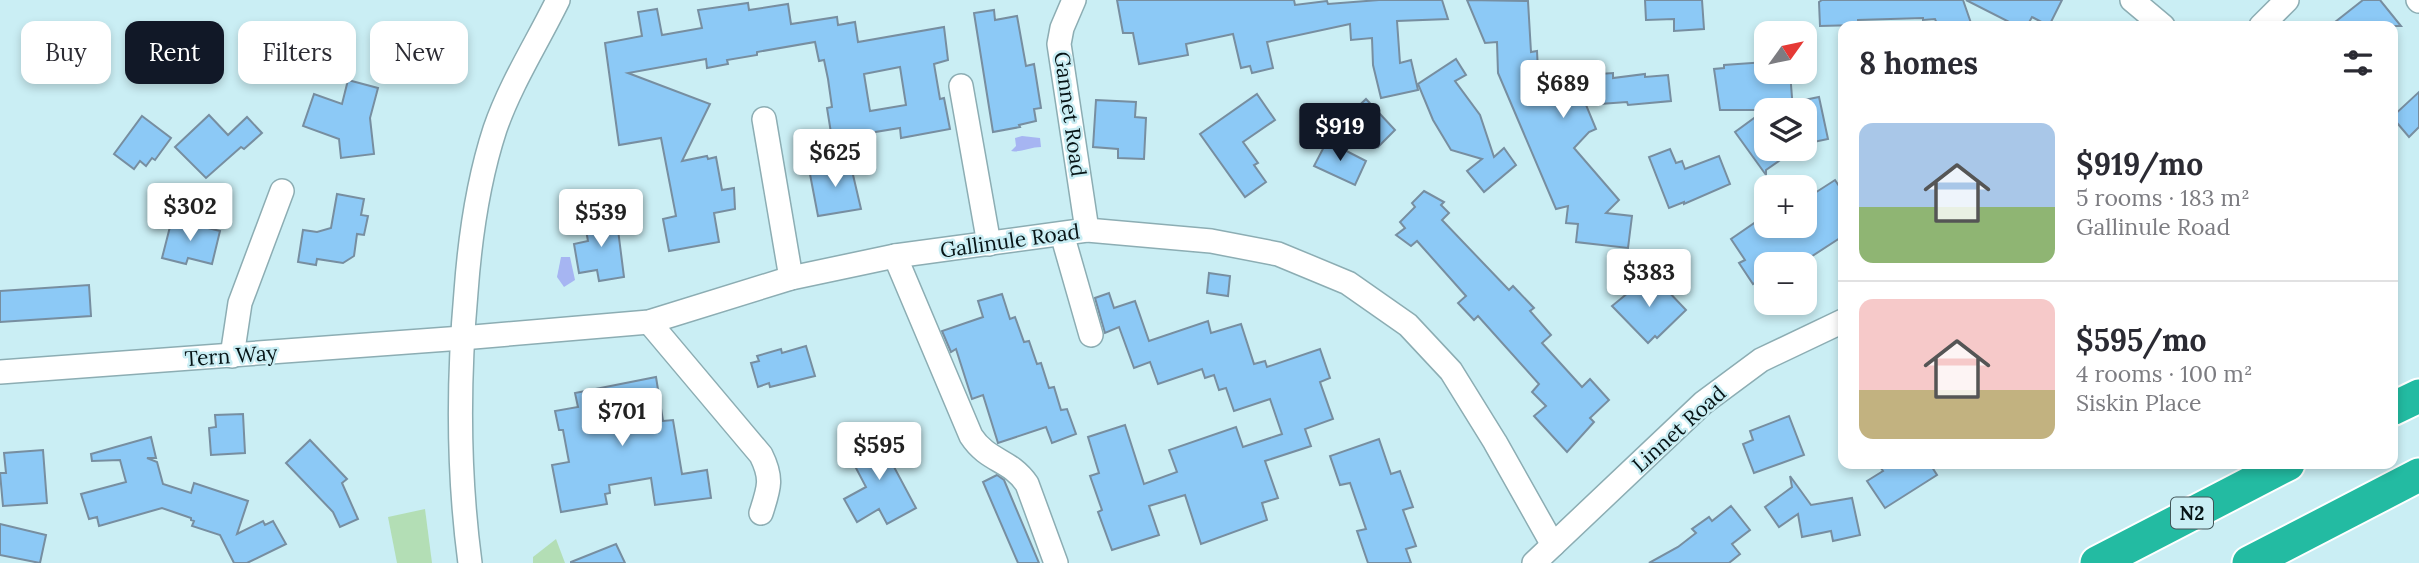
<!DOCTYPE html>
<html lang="en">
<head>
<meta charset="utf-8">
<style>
  :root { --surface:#fff; --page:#f7f7f7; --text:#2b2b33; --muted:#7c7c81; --line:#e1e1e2; --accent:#111827 }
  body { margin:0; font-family:Lora,serif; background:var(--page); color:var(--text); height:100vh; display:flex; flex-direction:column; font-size:26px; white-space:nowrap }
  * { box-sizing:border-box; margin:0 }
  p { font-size:23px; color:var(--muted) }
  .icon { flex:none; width:38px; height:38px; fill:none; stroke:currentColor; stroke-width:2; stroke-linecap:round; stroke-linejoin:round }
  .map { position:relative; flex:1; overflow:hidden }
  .sheet { position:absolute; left:1838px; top:21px; width:560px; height:448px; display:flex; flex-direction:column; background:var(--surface); border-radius:14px; box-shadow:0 4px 10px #0003 }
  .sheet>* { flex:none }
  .top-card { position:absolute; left:21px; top:21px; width:665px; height:63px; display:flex; gap:14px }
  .needle { width:46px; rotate:57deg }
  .controls { position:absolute; left:1754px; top:21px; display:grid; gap:14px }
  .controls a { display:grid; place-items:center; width:63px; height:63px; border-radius:14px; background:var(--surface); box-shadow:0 4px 10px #0003; font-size:35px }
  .price { position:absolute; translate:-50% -60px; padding:0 16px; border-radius:7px; background:#fff; color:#222; font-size:23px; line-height:46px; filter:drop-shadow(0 2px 4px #0008) }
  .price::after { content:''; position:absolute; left:50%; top:42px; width:21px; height:16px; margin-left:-10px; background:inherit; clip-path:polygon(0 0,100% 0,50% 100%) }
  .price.current { background:var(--accent); color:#fff }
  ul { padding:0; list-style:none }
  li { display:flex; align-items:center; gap:21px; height:175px; padding:0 21px }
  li+li { border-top:2px solid var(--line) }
  li span { display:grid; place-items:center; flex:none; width:196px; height:140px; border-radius:14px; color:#555 }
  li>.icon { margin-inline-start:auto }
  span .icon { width:84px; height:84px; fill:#fffc; stroke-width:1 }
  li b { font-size:30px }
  h2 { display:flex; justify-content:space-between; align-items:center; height:84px; padding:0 21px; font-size:30px }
  .tag { padding:0 24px; border-radius:14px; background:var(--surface); box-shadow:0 4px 10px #0003; font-size:24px; line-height:63px }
  .tag.current { background:var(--accent); color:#fff }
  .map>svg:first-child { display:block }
  .green { fill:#b3deb5 }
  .water { fill:#a6b5f2 }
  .building { fill:#8cc9f6; stroke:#778ea0; stroke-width:2; fill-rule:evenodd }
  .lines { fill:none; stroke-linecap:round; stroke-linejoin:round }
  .minor-casing { stroke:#8cadb3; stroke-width:26 }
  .highway-casing { stroke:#fff; stroke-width:37 }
  .minor { stroke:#fff; stroke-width:23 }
  .highway { stroke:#23bba2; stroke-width:33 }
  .labels { text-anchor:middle; stroke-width:5; stroke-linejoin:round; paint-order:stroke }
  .shield { fill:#caeef4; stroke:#425559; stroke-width:2 }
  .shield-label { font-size:19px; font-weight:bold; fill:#071416 }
  .street-label { font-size:21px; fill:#071416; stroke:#caeef4 }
</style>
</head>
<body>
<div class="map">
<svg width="2419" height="563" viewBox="0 0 2419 563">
  <rect width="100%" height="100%" fill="#caeef4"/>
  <g class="green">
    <path d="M425 509 432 563H397L388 517Z"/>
    <path d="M556 539 565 563H533V557Z"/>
  </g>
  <g class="water">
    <path d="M1022 136 1040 138 1041 147C1031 147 1019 153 1011 151L1016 146 1015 138Z"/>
    <path d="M561 257H570L575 280 564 287 557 277Z"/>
  </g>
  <g class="building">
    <path d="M1117 0H1294L1295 5 1327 1 1328 4 1379 0H1442L1448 19 1397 21 1400 63 1411 60 1418 90 1381 98 1373 65 1372 38 1351 40 1350 24 1267 42 1273 68 1252 73 1250 66 1241 68 1233 34 1186 44 1188 55 1139 64 1133 33H1123Z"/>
    <path d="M1467 0 1528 1 1531 52 1537 51 1538 71 1546 91 1584 75 1613 73V78L1645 74V77L1668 75 1671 101 1628 105 1627 102 1586 105 1596 129 1589 132 1574 148 1619 200 1606 213 1632 216 1628 248 1576 242 1578 224 1566 223 1568 206 1556 209 1498 73 1497 42 1485 43Z"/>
    <path d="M1645 0H1702L1704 29 1674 31V19L1646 20Z"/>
    <path d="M1822 0H1963L1972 26H1938L1935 19 1923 20V18L1858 20V25L1820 26 1819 2Z"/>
    <path d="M1966 0H2062L2049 26 2032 17 2027 26H2017Z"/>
    <path d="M2363 0H2380L2401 26H2330Z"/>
    <path d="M748 3 749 10 788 4 791 24 837 17 838 25 855 22 858 42 944 27 948 60 934 64 940 99 944 98 950 129 901 138 900 128 832 139 827 108 832 107 828 79 824 60 819 61 815 42 757 52V55L727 60 728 64 707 68 706 59 628 73 710 104 682 161 707 156 708 159 716 157 722 190 734 188 735 209 714 213 719 242 669 251 663 219 676 216 661 138 619 145 605 43 642 36 638 12 657 9 662 35 702 28 698 10ZM900 67 906 105 870 111 864 74Z"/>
    <path d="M994 10 995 20 1017 16 1026 66 1034 64 1041 108 1034 109 1036 121 1019 125 1020 127 993 132 974 13Z"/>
    <path d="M1456 59 1466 75 1455 81 1480 115 1494 157 1504 148 1516 165 1484 192 1467 171 1482 159 1451 150 1433 120 1418 84Z"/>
    <path d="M1766 62V72H1790L1793 110H1766V149H1796L1766 170V175L1735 132 1765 110H1720L1714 69 1724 68V65Z"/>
    <path d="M348 80 378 88 370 118 374 154 341 158 339 139 303 126 314 94 342 104Z"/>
    <path d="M2419 92V127L2409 137 2392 117Z"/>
    <path d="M1257 94 1275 120 1243 142 1258 163 1254 165 1266 182 1245 197 1200 134Z"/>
    <path d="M1819 97 1828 139 1804 144V100Z"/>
    <path d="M1366 99 1395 130 1378 147 1348 116Z"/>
    <path d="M1096 100 1136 102 1135 117 1146 118 1144 159 1118 158V149L1093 147Z"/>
    <path d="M209 115 228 135 247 117 262 133 244 149 241 147 206 178 175 147Z"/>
    <path d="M142 116 171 138 155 160 152 158 146 166 140 161 134 169 114 154Z"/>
    <path d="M1327 141 1366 161 1355 185 1314 166Z"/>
    <path d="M1670 149 1676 163 1682 161 1685 169 1719 156 1730 184 1684 204V202L1669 208 1649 157Z"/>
    <path d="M850 162 861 209 818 216 809 169Z"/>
    <path d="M1835 180 1843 192V236L1800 264H1766V275L1753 284 1739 263 1745 260 1731 239 1766 215V226H1804V200Z"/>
    <path d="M1424 191 1444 202 1441 205 1449 213 1442 220 1509 290 1513 286 1534 308 1530 311 1551 335 1542 343 1582 387 1590 379 1609 400 1590 418 1594 422 1567 452 1534 416 1546 406 1532 392 1539 384 1478 316 1474 320 1458 303 1466 296 1417 241 1411 246 1396 235 1405 228 1400 222 1415 207 1412 203Z"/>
    <path d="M337 194 364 199 361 215 368 216 364 235 357 234 354 256 343 263 317 259 316 265 298 262 303 230 317 232 331 228Z"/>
    <path d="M616 214 624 277 599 281 597 270 579 273 574 244 588 241 584 219Z"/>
    <path d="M172 219 220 231 212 264 188 258 186 264 162 258Z"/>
    <path d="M1209 273 1230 276 1228 296 1207 293Z"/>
    <path d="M1651 274 1664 290 1665 288 1686 310 1657 338 1655 336 1648 343 1612 306Z"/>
    <path d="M89 285 91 316 0 322V291Z"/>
    <path d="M1109 293 1114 308 1135 301 1149 341 1208 321 1211 333 1241 324 1254 364 1265 361 1267 367 1320 349 1330 378 1320 382 1333 419 1305 429 1311 446 1265 461 1278 498 1262 503 1267 520 1201 544 1185 495 1149 506 1159 535 1112 550 1098 512 1102 510 1090 476 1099 473 1088 437 1125 425 1144 484 1177 472 1169 450 1236 427 1243 447 1282 434 1270 399 1234 411 1226 388 1219 390 1214 375 1205 378 1202 369 1158 384 1150 362 1134 368 1119 327 1105 333 1095 298Z"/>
    <path d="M1002 294 1010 319 1015 317 1024 342 1029 341 1037 364 1041 363 1049 388 1054 387 1061 410 1067 409 1076 434 1052 443 1046 427 998 443 983 395 972 399 956 349 951 352 942 331 983 317 978 301Z"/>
    <path d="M806 346 815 376 770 387 769 383 758 387 751 363 759 361 757 356 781 349 782 353Z"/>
    <path d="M656 377 663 421 673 420 682 474 707 470 711 498 655 505 651 478 609 485 610 493 605 494 607 504 561 512 552 465 569 462 563 430H559L555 411 578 407 575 393Z"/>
    <path d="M243 414 245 453 211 455 209 428 216 427 215 415Z"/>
    <path d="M1789 416 1804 455 1754 473 1743 444 1753 440 1750 431Z"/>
    <path d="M885 434 901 463 894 467 916 508 887 524 879 509 857 522 844 499 866 487 847 451 878 435 879 437Z"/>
    <path d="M151 437 156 458H147L157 462 163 484 191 493 194 483 248 501 237 534 263 521 265 525 273 521 286 544 247 563H234L220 535 192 526 194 521 191 520V518L162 508 99 526 97 517 89 519 81 494 126 482 120 460 92 461 91 454Z"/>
    <path d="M1379 439 1391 474 1400 471 1413 507 1403 510 1416 546 1406 549 1411 563H1368L1357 531 1366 529 1350 483 1340 485 1330 456Z"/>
    <path d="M310 440 347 479 342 483 358 519 340 527 333 512 286 463Z"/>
    <path d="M43 450 47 503 3 506 0 473H6L4 453Z"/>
    <path d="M1878 464H1930L1937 475 1885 508 1867 481 1883 471Z"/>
    <path d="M997 475 1004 480 1039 563H1018L983 482Z"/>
    <path d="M1790 476 1811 505 1852 498 1860 535 1833 541 1831 531 1802 537 1798 514 1779 527 1765 507 1792 487Z"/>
    <path d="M1731 506 1750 530 1732 544 1740 554 1729 563H1649L1678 547 1696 533 1692 529 1709 517 1712 521Z"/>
    <path d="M0 524 46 535 40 563 0 555Z"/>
    <path d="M616 544 625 563H571V562Z"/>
  </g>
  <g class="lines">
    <defs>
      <g id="minor">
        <path d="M1074 0 1062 28 1059 44 1087 230"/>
        <path d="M2132 0 2163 26"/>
        <path d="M2418 0 2419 1"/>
        <path d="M2261 26 2287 0"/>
        <path d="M961 86 989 244"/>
        <path d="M764 119 791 278"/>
        <path d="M1062 234 1091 335"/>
        <path d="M895 256 971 436C988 462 1010 459 1027 484L1056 563"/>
        <path d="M649 322 761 455C773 479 769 488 761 513"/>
        <path d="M232 356 240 303 282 191"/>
        <path d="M0 372 462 338 649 322 791 278 895 256 1087 230 1211 241 1278 254 1348 283 1408 325 1451 371 1495 442 1553 545"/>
        <path d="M470 563C458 473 458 382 466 292 470 237 478 181 495 129 511 83 537 43 558 0"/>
        <path d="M1534 563 1703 403 1761 360 1843 321"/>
      </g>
      <g id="highway">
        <path d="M2392 409 2419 396"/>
        <path d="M2097 563 2288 464"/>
        <path d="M2249 563 2419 475"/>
      </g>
    </defs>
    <use href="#minor" class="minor-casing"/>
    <use href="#highway" class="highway-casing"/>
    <use href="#minor" class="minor"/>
    <use href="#highway" class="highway"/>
  </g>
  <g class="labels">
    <rect class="shield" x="2171" y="497.5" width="42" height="31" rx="5"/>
    <g class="shield-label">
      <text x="2192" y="520">N2</text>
    </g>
    <g class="street-label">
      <text transform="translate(1070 114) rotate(82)" y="7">Gannet Road</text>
      <text transform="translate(1010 241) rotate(-8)" y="7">Gallinule Road</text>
      <text transform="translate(231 356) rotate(-4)" y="7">Tern Way</text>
      <text transform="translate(1679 429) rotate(-42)" y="7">Linnet Road</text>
    </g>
  </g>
</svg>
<div class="controls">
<a><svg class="needle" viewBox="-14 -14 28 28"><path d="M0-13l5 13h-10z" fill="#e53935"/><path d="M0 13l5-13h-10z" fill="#7c7c81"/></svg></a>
<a><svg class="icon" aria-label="layers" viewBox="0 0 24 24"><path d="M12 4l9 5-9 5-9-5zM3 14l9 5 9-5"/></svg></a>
<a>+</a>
<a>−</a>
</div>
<b class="price" style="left:1563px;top:120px">$689</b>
<b class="price current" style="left:1340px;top:163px">$919</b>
<b class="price" style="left:835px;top:189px">$625</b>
<b class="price" style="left:190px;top:243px">$302</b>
<b class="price" style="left:601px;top:249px">$539</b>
<b class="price" style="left:1649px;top:309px">$383</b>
<b class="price" style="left:622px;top:448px">$701</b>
<b class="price" style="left:879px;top:482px">$595</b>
<div class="top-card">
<a class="tag">Buy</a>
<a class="tag current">Rent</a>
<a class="tag">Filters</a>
<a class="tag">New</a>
</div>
<section class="sheet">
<h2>8 homes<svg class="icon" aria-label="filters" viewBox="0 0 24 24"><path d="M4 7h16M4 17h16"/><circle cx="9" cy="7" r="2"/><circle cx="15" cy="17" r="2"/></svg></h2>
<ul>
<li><span style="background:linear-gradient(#a9c7e8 60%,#8fb573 0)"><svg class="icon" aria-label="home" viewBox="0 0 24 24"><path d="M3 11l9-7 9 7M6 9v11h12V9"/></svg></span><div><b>$919/mo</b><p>5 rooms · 183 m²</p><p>Gallinule Road</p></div></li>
<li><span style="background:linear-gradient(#f6c9c9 65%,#c2b280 0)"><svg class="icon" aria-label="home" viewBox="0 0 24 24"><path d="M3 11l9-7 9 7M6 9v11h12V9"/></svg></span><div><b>$595/mo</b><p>4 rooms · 100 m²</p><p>Siskin Place</p></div></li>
</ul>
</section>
</div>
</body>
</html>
